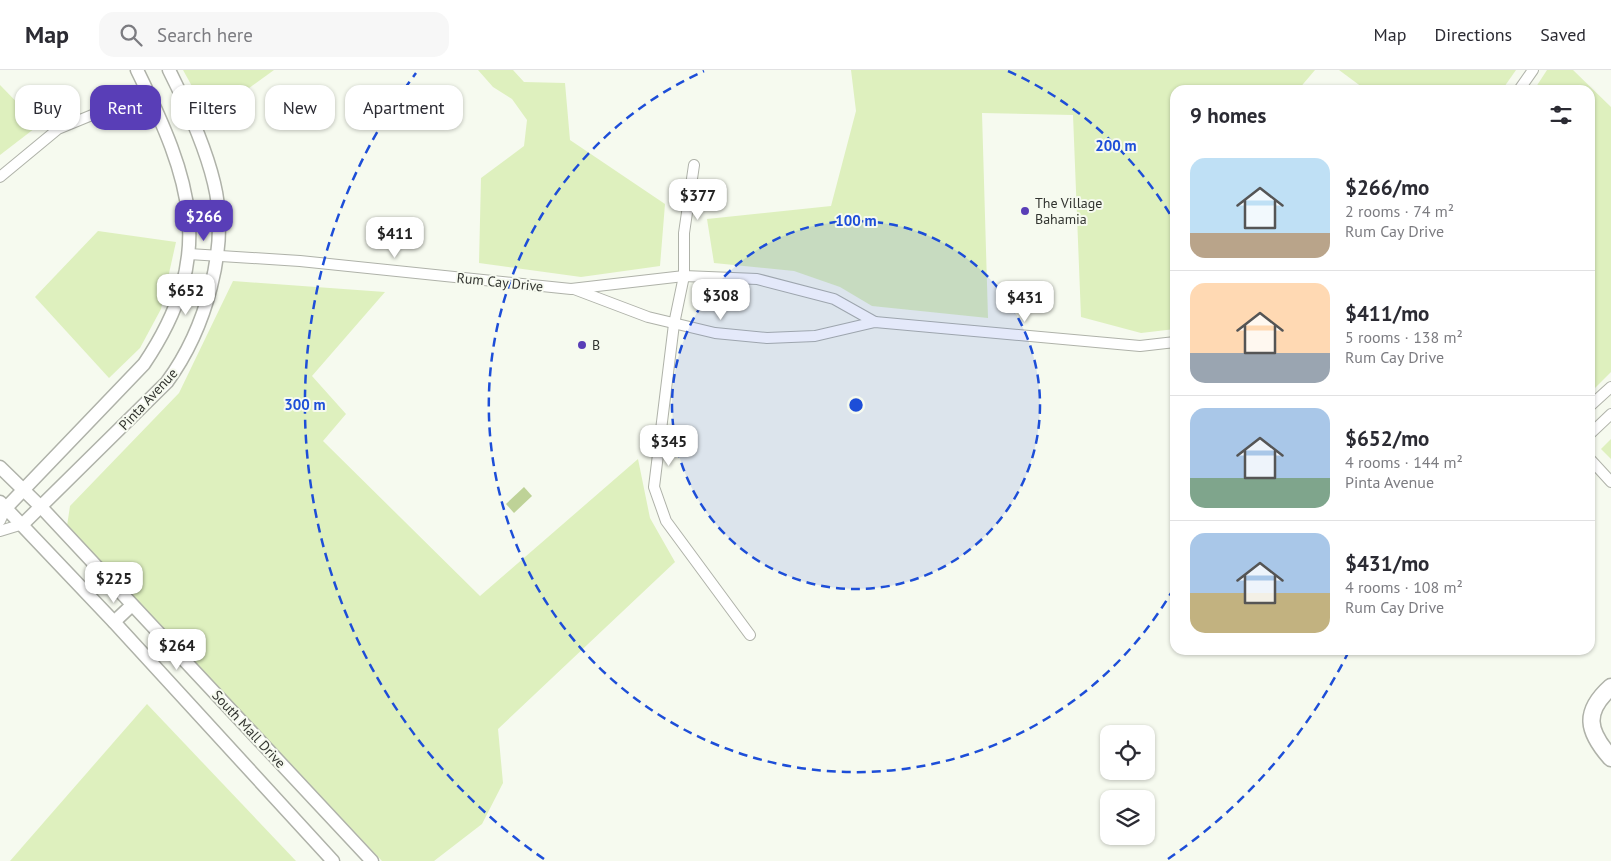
<!DOCTYPE html>
<html lang="en">
<head>
<meta charset="utf-8">
<style>
  :root { --surface:#fff; --page:#f7f7f7; --text:#2b2b33; --muted:#7c7c81; --line:#e1e1e2; --accent:#593eb7 }
  body { margin:0; font-family:"PT Sans",sans-serif; background:var(--page); color:var(--text); height:100vh; display:flex; flex-direction:column; font-size:19px; white-space:nowrap }
  * { box-sizing:border-box; margin:0 }
  p { font-size:16px; color:var(--muted) }
  .icon { flex:none; width:28px; height:28px; fill:none; stroke:currentColor; stroke-width:2; stroke-linecap:round; stroke-linejoin:round }
  .map { position:relative; flex:1; overflow:hidden }
  .sheet { position:absolute; left:1170px; top:15px; width:425px; height:570px; display:flex; flex-direction:column; background:var(--surface); border-radius:15px; box-shadow:0 1px 4px #0004 }
  .sheet>* { flex:none }
  .banner { position:absolute; left:15px; top:15px; width:475px; height:45px; display:flex; gap:10px }
  .buttons { position:absolute; left:1100px; top:655px; display:grid; gap:10px }
  .buttons a { display:grid; place-items:center; width:55px; height:55px; border-radius:10px; background:var(--surface); box-shadow:0 1px 4px #0004; font-size:25px }
  .price { position:absolute; translate:-50% -42px; padding:0 11px; border-radius:10px; background:#fff; color:#222; font-size:16px; line-height:32px; filter:drop-shadow(0 1px 2px #0008) }
  .price::after { content:''; position:absolute; left:50%; top:30px; width:15px; height:11px; margin-left:-8px; background:inherit; clip-path:polygon(0 0,100% 0,50% 100%) }
  .price.active { background:var(--accent); color:#fff }
  ul { padding:0; list-style:none }
  li { display:flex; align-items:center; gap:15px; height:125px; padding:0 20px }
  li+li { border-top:1px solid var(--line) }
  li span { display:grid; place-items:center; flex:none; width:140px; height:100px; border-radius:15px; color:#555 }
  li>.icon { margin-inline-start:auto }
  span .icon { width:60px; height:60px; fill:#fffc; stroke-width:1 }
  li b { font-size:21px }
  h2 { display:flex; justify-content:space-between; align-items:center; height:60px; padding:0 20px; font-size:21px }
  .tag { padding:0 18px; border-radius:15px; background:var(--surface); box-shadow:0 1px 4px #0004; font-size:18px; line-height:45px }
  .tag.active { background:var(--accent); color:#fff }
  header { display:flex; align-items:center; gap:30px; box-sizing:border-box; height:70px; padding:0 25px; background:var(--surface); border-bottom:1px solid var(--line) }
  header strong { font-size:24px }
  nav { display:flex; gap:28px; margin-inline-start:auto; font-size:18px }
  .search { width:350px; height:45px; background:var(--page); display:flex; align-items:center; gap:12px; box-sizing:border-box; padding:0 18px; border-radius:15px; color:var(--muted); font-size:19px }
  .map>svg:first-child { display:block }
  .green { fill:#def0be }
  .water { fill:#bed297 }
  .lines { fill:none; stroke-linecap:round; stroke-linejoin:round }
  .minor-casing { stroke:#afb2a9; stroke-width:12 }
  .tertiary-casing { stroke:#afb2a9; stroke-width:15 }
  .primary-casing { stroke:#afb2a9; stroke-width:19 }
  .minor { stroke:#fff; stroke-width:10 }
  .tertiary { stroke:#fff; stroke-width:12 }
  .primary { stroke:#fff; stroke-width:16 }
  .ring { fill:none; stroke:#1d4ed8; stroke-width:2.5; stroke-dasharray:9 6 }
  .poi-dot { fill:#593eb7; stroke:#f6faef; stroke-width:2 }
  .labels { text-anchor:middle; stroke-width:4; stroke-linejoin:round; paint-order:stroke }
  .poi-label { font-size:14px; fill:#323430; stroke:#f6faef; text-anchor:start }
  .street-label { font-size:14px; fill:#323430; stroke:#f6faef }
  .centre { fill:#1d4ed8; stroke:#f6faef; stroke-width:2.5 }
  .ring-label { font-size:15px; text-anchor:middle; font-weight:bold; fill:#1d4ed8; stroke:#f6faef; stroke-width:4; stroke-linejoin:round; paint-order:stroke }
</style>
</head>
<body>
<header>
<strong>Map</strong>
<div class="search"><svg class="icon" aria-label="search" viewBox="0 0 24 24"><circle cx="10" cy="10" r="6"/><path d="M15 15l6 6"/></svg>Search here</div>
<nav><a>Map</a><a>Directions</a><a>Saved</a></nav>
</header>
<div class="map">
<svg width="1611" height="791" viewBox="0 0 1611 791">
  <rect width="100%" height="100%" fill="#f6faef"/>
  <g class="green">
    <path d="M183 0H274L209 47Z"/>
    <path d="M478 0H513L524 12 565 13 570 70 665 134 660 196 581 207 479 193 481 108 524 76 527 50 512 29 493 17Z"/>
    <path d="M851 0H1315L1298 20H1175V259L1141 263 1081 247 1073 45 982 43 988 248 872 236 840 217 794 201 714 193 707 149 831 136 856 41Z"/>
    <path d="M1339 0H1516L1502 20H1366Z"/>
    <path d="M1547 0H1573L1611 37V302L1590 323V20H1534Z"/>
    <path d="M0 15 39 55 0 85Z"/>
    <path d="M98 161 176 172 161 239 140 278 109 308 35 227Z"/>
    <path d="M233 211 385 222 312 306 346 344 323 371 480 526 638 389 650 448 675 492 498 659 503 713 482 754 434 791H382L67 456 70 436 179 323Z"/>
    <path d="M1611 369V389L1601 379Z"/>
    <path d="M147 634 296 791H10Z"/>
  </g>
  <path class="water" d="M524 417 532 426 514 443 506 434Z"/>
  <g class="lines">
    <defs>
      <g id="minor">
        <path d="M1519 20 1533 0"/>
        <path d="M694 95 684 163V206L674 254 654 417 666 451 750 565"/>
        <path d="M0 107 58 59 148 22"/>
        <path d="M189 184 300 191 571 219 684 206 757 209 834 229 875 252"/>
        <path d="M574 219 648 247 715 263 767 268 815 266 875 252 1140 276 1175 272"/>
        <path d="M1590 336 1611 317"/>
        <path d="M1590 364 1611 344"/>
        <path d="M1590 389 1611 412"/>
        <path d="M0 451 6 438"/>
        <path d="M0 461 23 454"/>
      </g>
      <g id="tertiary">
        <path d="M0 397 41 437 372 791"/>
        <path d="M0 432 114 552 333 791"/>
        <path d="M6 438 144 294C218 184 191 110 137 0"/>
        <path d="M23 454 167 312C205 260 230 178 214 113 205 75 187 36 169 0"/>
        <path d="M114 552 132 535"/>
      </g>
      <path id="primary" d="M1611 617C1583 642 1587 661 1611 688"/>
    </defs>
    <use href="#minor" class="minor-casing"/>
    <use href="#tertiary" class="tertiary-casing"/>
    <use href="#primary" class="primary-casing"/>
    <use href="#minor" class="minor"/>
    <use href="#tertiary" class="tertiary"/>
    <use href="#primary" class="primary"/>
  </g>
  <circle cx="856" cy="335" r="184" fill="#1d4ed8" fill-opacity=".12"/>
  <g class="ring">
    <circle cx="856" cy="335" r="184"/>
    <path d="M1174 518A367 367 0 1 1 704 1M1008 1A367 367 0 0 1 1174 151"/>
    <path d="M1349 581A551 551 0 0 1 1168 789M544 789A551 551 0 0 1 416 3"/>
  </g>
  <g class="poi-dot">
    <circle cx="1025" cy="141" r="5"/>
    <circle cx="582" cy="275" r="5"/>
  </g>
  <g class="labels">
    <g class="poi-label">
      <text x="1035" y="138">The Village<tspan x="1035" dy="16">Bahamia</tspan></text>
      <text x="592" y="280">B</text>
    </g>
    <g class="street-label">
      <text transform="translate(500 212) rotate(6)" y="5">Rum Cay Drive</text>
      <text transform="translate(148 329) rotate(-47)" y="5">Pinta Avenue</text>
      <text transform="translate(249 659) rotate(47)" y="5">South Mall Drive</text>
    </g>
  </g>
  <circle cx="856" cy="335" r="8" class="centre"/>
  <g class="ring-label">
    <text x="1116" y="81">200 m</text>
    <text x="856" y="156">100 m</text>
    <text x="305" y="340">300 m</text>
  </g>
</svg>
<div class="buttons">
<a><svg class="icon" aria-label="locate" viewBox="0 0 24 24"><circle cx="12" cy="12" r="6"/><path d="M12 2v4M12 18v4M2 12h4M18 12h4"/></svg></a>
<a><svg class="icon" aria-label="layers" viewBox="0 0 24 24"><path d="M12 4l9 5-9 5-9-5zM3 14l9 5 9-5"/></svg></a>
</div>
<b class="price" style="left:698px;top:151px">$377</b>
<b class="price active" style="left:204px;top:172px">$266</b>
<b class="price" style="left:395px;top:189px">$411</b>
<b class="price" style="left:186px;top:246px">$652</b>
<b class="price" style="left:721px;top:251px">$308</b>
<b class="price" style="left:1025px;top:253px">$431</b>
<b class="price" style="left:669px;top:397px">$345</b>
<b class="price" style="left:114px;top:534px">$225</b>
<b class="price" style="left:177px;top:601px">$264</b>
<div class="banner">
<a class="tag">Buy</a>
<a class="tag active">Rent</a>
<a class="tag">Filters</a>
<a class="tag">New</a>
<a class="tag">Apartment</a>
</div>
<section class="sheet">
<h2>9 homes<svg class="icon" aria-label="filters" viewBox="0 0 24 24"><path d="M4 7h16M4 17h16"/><circle cx="9" cy="7" r="2"/><circle cx="15" cy="17" r="2"/></svg></h2>
<ul>
<li><span style="background:linear-gradient(#bfe0f5 75%,#b9a48a 0)"><svg class="icon" aria-label="home" viewBox="0 0 24 24"><path d="M3 11l9-7 9 7M6 9v11h12V9"/></svg></span><div><b>$266/mo</b><p>2 rooms · 74 m²</p><p>Rum Cay Drive</p></div></li>
<li><span style="background:linear-gradient(#ffd9b3 70%,#9aa5b1 0)"><svg class="icon" aria-label="home" viewBox="0 0 24 24"><path d="M3 11l9-7 9 7M6 9v11h12V9"/></svg></span><div><b>$411/mo</b><p>5 rooms · 138 m²</p><p>Rum Cay Drive</p></div></li>
<li><span style="background:linear-gradient(#a9c7e8 70%,#7fa58c 0)"><svg class="icon" aria-label="home" viewBox="0 0 24 24"><path d="M3 11l9-7 9 7M6 9v11h12V9"/></svg></span><div><b>$652/mo</b><p>4 rooms · 144 m²</p><p>Pinta Avenue</p></div></li>
<li><span style="background:linear-gradient(#a9c7e8 60%,#c2b280 0)"><svg class="icon" aria-label="home" viewBox="0 0 24 24"><path d="M3 11l9-7 9 7M6 9v11h12V9"/></svg></span><div><b>$431/mo</b><p>4 rooms · 108 m²</p><p>Rum Cay Drive</p></div></li>
</ul>
</section>
</div>
</body>
</html>
